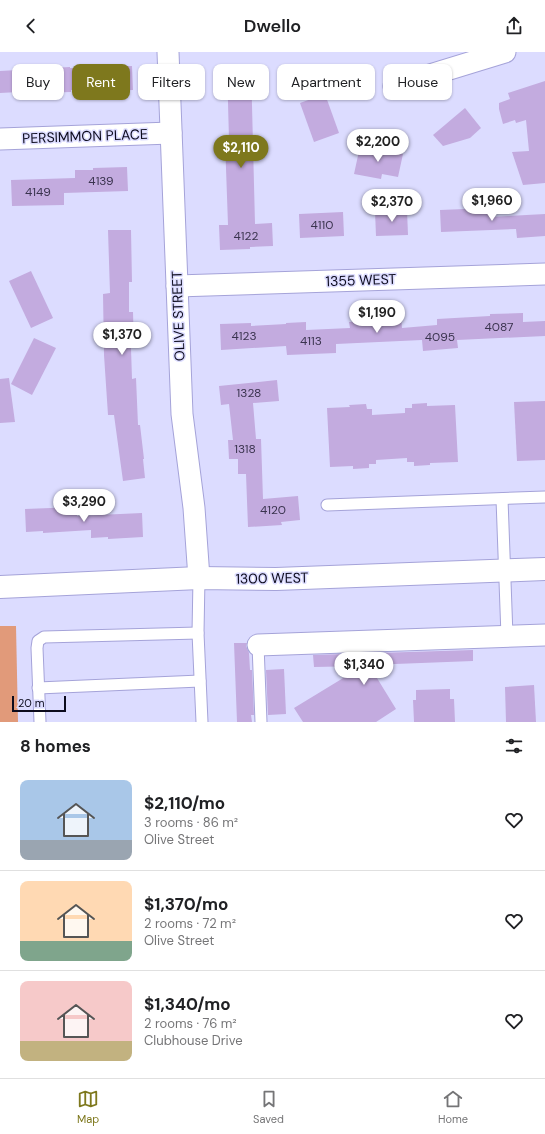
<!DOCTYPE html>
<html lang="en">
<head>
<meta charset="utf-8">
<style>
  :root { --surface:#fff; --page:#f6f6f6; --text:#202124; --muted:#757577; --line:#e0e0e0; --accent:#7e781d }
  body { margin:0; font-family:"DM Sans",sans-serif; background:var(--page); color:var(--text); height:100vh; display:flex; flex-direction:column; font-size:15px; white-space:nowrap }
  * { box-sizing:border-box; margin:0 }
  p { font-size:13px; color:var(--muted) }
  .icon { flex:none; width:22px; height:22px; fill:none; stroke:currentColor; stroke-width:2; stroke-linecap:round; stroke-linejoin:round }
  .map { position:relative; height:670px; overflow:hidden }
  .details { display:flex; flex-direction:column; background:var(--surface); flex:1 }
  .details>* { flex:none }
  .guide { position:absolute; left:12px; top:12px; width:521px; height:36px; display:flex; gap:8px }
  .scale { position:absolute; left:12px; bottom:10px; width:54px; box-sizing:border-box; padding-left:4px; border:2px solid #0c0b1d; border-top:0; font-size:11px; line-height:14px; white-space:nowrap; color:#0c0b1d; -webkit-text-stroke:3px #dcdcff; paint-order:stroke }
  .price { position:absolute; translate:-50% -34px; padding:0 9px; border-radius:14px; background:#fff; color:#222; font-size:13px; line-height:26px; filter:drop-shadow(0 1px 2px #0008) }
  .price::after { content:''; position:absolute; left:50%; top:24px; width:12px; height:9px; margin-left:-6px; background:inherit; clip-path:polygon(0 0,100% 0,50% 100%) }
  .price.selected { background:var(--accent); color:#fff }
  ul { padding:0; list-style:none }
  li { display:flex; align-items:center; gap:12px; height:100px; padding:0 20px }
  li+li { border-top:1px solid var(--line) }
  li span { display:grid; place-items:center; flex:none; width:112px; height:80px; border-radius:8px; color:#555 }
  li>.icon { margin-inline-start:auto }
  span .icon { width:48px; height:48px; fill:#fffc; stroke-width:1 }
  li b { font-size:17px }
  h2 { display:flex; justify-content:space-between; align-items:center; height:48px; padding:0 20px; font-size:17px }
  .tag { padding:0 14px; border-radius:8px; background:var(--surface); box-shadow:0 1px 3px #0004; font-size:14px; line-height:36px }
  .tag.selected { background:var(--accent); color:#fff }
  header { display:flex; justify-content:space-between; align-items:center; height:52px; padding:0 20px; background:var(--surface); font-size:18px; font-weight:600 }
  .tabs { display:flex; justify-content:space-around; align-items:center; height:56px; border-top:1px solid var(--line); background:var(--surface); font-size:11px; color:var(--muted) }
  .tabs a { display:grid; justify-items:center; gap:2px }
  .tabs .selected { color:var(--accent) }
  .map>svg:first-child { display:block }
  .green { fill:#e19a7a }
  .building { fill:#c3abdf }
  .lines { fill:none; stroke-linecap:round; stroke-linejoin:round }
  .service-casing { stroke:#a5a3d9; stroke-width:13 }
  .minor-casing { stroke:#a5a3d9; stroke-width:23 }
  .tertiary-casing { stroke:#a5a3d9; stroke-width:24 }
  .service { stroke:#fff; stroke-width:11 }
  .minor { stroke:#fff; stroke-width:21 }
  .tertiary { stroke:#fff; stroke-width:22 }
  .labels { text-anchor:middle; stroke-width:3; stroke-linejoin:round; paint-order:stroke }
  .number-label { font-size:12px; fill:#3a334e }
  .street-label { font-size:14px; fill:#0c0b1d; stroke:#dcdcff }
</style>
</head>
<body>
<header><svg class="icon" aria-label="back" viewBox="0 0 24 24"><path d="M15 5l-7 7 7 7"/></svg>Dwello<svg class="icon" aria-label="share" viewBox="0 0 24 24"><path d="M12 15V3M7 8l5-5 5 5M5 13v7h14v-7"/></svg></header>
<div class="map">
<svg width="545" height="670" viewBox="0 0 545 670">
  <rect width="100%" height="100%" fill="#dcdcff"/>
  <path class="green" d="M0 574H16L18 670H0Z"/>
  <g class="building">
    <path d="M132 14 133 38 99 39V37L71 38V40L37 41V39L0 41V19L70 15V16Z"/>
    <path d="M227 14H251L255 172 272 171 273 194 250 195V197L220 198 219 173H228L225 88H229Z"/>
    <path d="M545 29V131L523 133 512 100 529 99 526 68 516 71 515 68 503 72 499 57V51L510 47 508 41Z"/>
    <path d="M325 42 339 81 314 90 300 51Z"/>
    <path d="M465 56 481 76 470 86 443 94 433 83Z"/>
    <path d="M370 95 403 102 398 125 382 122 381 127 354 122 359 99 369 101Z"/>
    <path d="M127 115 128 139 64 141V153L12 154 11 128 75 126V118H93V116Z"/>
    <path d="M489 156V165L545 162V184L517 186 516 177 441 180 440 158Z"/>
    <path d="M407 158 408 183 376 184 375 159Z"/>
    <path d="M343 160 344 184 300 186 299 162Z"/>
    <path d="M108 178H131L132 230H129V260H133L134 296H131L132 327 136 326 138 373H140L144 407H143L145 426 123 429 114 363H108L104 303 103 242 110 241Z"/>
    <path d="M31 219 53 266 31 276 9 229Z"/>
    <path d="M523 261V270L545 269V284L457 288 458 296 423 299 422 288 336 292V301L287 303 286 294 221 298 220 272 251 271V274L286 272V271L306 270V278L350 276 349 270 366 269V267H380V266L401 265 402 276 437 273V267L490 264V262Z"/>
    <path d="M34 286 56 296 32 343 11 332Z"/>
    <path d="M9 326 15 370 0 371V327Z"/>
    <path d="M277 328 279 349 253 351 256 387H261L263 447 298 444 300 468 281 470 282 473 248 475 246 422H238V407H229L228 388H233L229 352 221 353 219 334Z"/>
    <path d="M545 349V408L517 409 514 350Z"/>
    <path d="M427 351V354L455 353 458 410 430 411V413L414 414V410H407V406L376 408V412H369V416L353 417V414L330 415 327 356 350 355 349 353 366 352 367 357H372V363L405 361V356H412V352Z"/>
    <path d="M76 455 77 464 142 461 143 485 108 487V485L91 486V478L43 481V479L26 480 25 457Z"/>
    <path d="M234 591H247L246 594 249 601 250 618H252L254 663H251L252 670H237Z"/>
    <path d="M473 598V609L369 613 396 657 376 670H303L294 656 363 614 314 615 313 603Z"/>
    <path d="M284 617 286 662 268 663 266 618Z"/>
    <path d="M534 633 536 670H506L505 635Z"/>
    <path d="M450 637V647H454L455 670H414L413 648H416V638Z"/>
  </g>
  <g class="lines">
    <defs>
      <g id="service">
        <path d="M502 447 507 584"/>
        <path d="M327 453 545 445"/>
        <path d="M199 526 198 581 202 670"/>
        <path d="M258 593 261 670"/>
        <path d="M38 636 200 629"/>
        <path d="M40 670 37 596 38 589 44 585 198 581"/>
      </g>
      <g id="minor">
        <path d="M168 0 182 362 194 456 199 526"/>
        <path d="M394 34 505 0"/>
        <path d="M0 87 171 81"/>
        <path d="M177 234 545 222"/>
        <path d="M258 593 545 583"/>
      </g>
      <path id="tertiary" d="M0 535 199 526 276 527 545 517"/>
    </defs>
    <use href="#service" class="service-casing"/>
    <use href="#minor" class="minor-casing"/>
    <use href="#tertiary" class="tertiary-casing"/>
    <use href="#service" class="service"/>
    <use href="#minor" class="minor"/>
    <use href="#tertiary" class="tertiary"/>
  </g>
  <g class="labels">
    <g class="number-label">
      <text x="101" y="133">4139</text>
      <text x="38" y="144">4149</text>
      <text x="322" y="177">4110</text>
      <text x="246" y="188">4122</text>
      <text x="499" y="279">4087</text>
      <text x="244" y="288">4123</text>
      <text x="440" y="289">4095</text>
      <text x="311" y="293">4113</text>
      <text x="249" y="345">1328</text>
      <text x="245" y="401">1318</text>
      <text x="273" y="462">4120</text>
    </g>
    <g class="street-label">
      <text transform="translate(85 84) rotate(-2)" y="5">PERSIMMON PLACE</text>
      <text transform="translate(361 228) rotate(-2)" y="5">1355 WEST</text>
      <text transform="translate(178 264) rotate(-92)" y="5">OLIVE STREET</text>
      <text transform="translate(272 526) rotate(-1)" y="5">1300 WEST</text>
    </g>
  </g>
</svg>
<div class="scale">20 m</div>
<b class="price" style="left:378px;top:111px">$2,200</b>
<b class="price selected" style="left:241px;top:117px">$2,110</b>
<b class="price" style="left:492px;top:170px">$1,960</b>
<b class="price" style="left:392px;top:171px">$2,370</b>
<b class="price" style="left:377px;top:282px">$1,190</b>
<b class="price" style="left:122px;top:304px">$1,370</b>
<b class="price" style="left:84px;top:471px">$3,290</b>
<b class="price" style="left:364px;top:634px">$1,340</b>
<div class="guide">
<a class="tag">Buy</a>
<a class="tag selected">Rent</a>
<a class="tag">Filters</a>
<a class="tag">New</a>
<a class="tag">Apartment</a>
<a class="tag">House</a>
</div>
</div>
<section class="details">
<h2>8 homes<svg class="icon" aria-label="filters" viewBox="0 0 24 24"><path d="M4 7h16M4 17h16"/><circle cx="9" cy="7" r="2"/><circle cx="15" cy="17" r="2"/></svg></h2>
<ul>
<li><span style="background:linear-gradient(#a9c7e8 75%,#9aa5b1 0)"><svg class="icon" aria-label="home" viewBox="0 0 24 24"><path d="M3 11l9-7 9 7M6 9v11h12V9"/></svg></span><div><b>$2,110/mo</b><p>3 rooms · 86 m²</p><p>Olive Street</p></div><svg class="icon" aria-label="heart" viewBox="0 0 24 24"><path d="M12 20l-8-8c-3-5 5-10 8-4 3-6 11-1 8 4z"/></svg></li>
<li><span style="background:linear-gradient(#ffd9b3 75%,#7fa58c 0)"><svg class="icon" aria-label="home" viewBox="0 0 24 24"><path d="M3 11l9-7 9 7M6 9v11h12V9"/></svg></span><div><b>$1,370/mo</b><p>2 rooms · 72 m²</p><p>Olive Street</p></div><svg class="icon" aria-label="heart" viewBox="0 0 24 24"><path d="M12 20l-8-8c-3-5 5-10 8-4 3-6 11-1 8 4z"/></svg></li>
<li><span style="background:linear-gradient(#f6c9c9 75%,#c2b280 0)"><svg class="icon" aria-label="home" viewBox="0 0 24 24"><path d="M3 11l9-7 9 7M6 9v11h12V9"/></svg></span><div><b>$1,340/mo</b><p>2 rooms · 76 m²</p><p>Clubhouse Drive</p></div><svg class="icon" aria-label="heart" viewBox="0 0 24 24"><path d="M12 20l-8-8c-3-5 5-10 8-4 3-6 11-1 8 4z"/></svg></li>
</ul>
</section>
<nav class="tabs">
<a class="selected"><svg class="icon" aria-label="map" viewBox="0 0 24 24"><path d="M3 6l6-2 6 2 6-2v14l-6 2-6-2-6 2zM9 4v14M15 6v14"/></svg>Map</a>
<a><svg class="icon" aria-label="saved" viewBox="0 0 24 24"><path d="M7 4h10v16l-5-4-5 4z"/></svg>Saved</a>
<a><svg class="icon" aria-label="home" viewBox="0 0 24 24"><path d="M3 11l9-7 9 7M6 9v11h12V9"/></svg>Home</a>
</nav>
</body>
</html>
